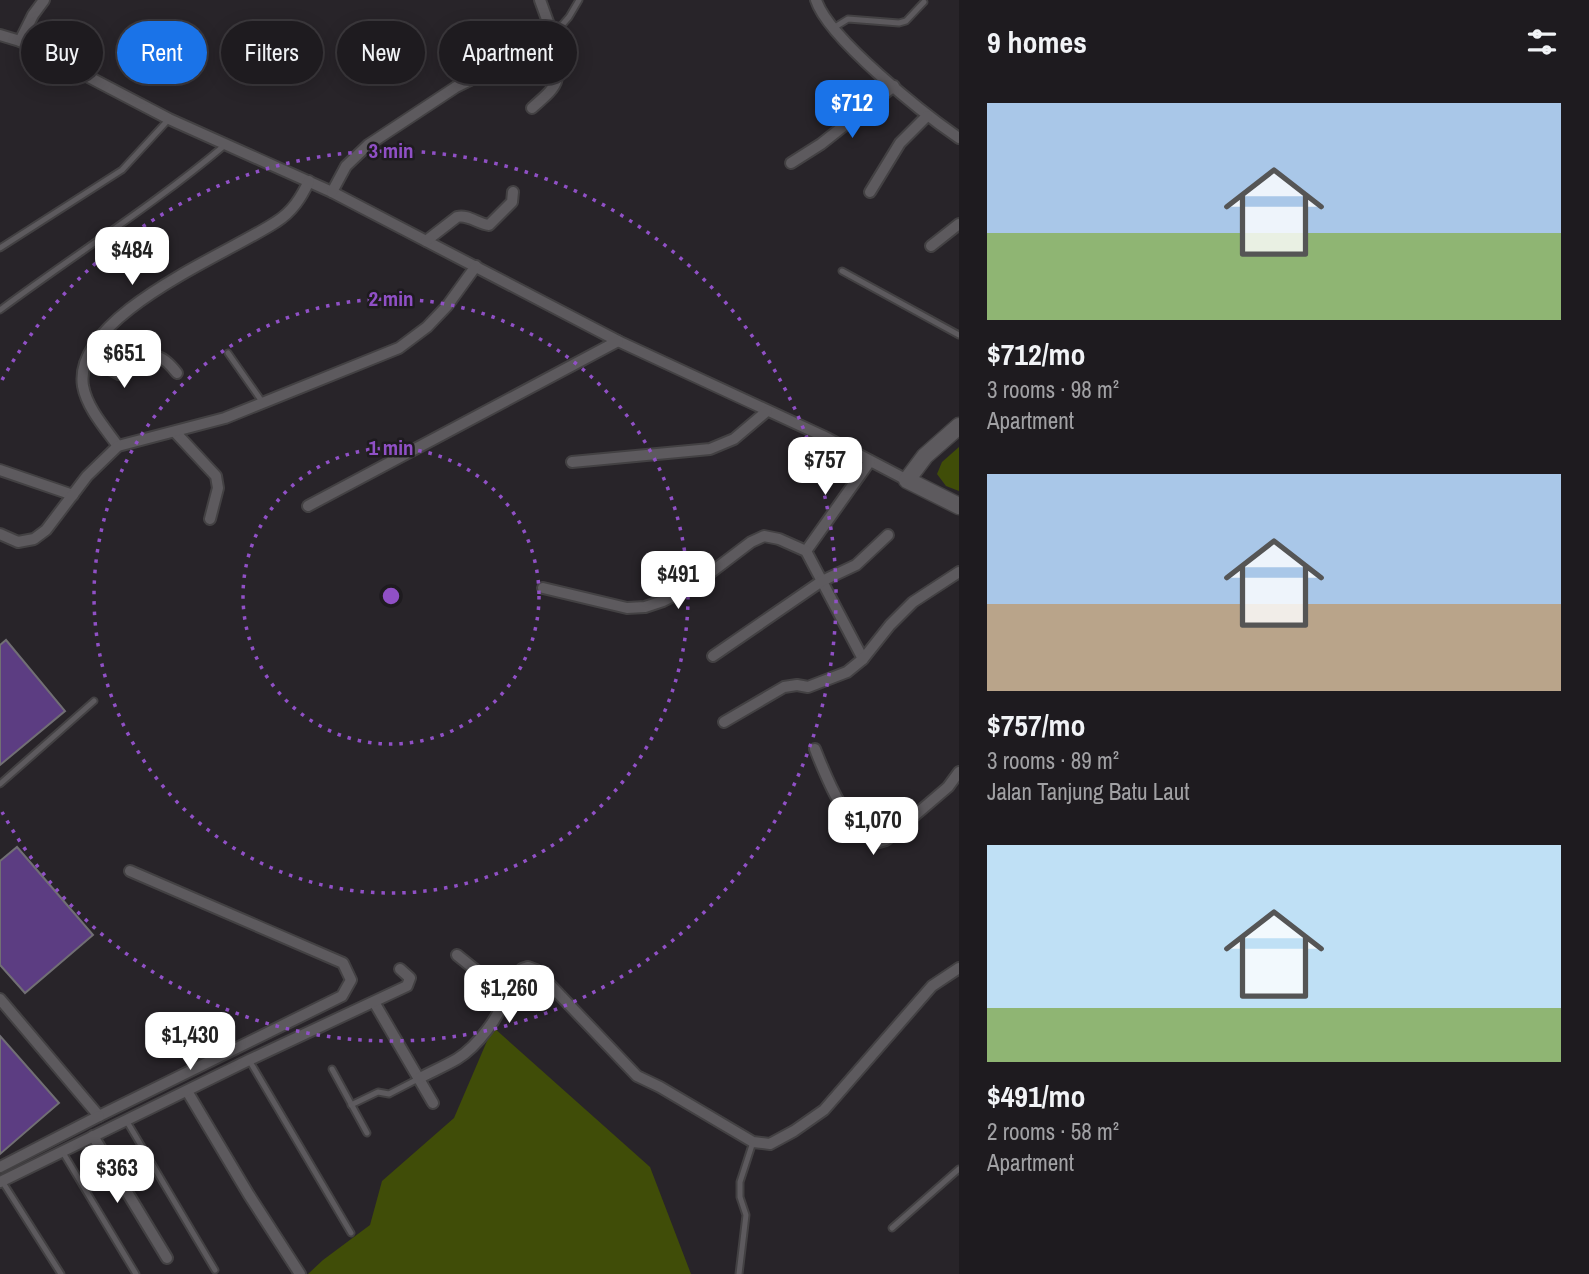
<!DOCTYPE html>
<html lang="en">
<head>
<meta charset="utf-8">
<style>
  :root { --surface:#1e1b1f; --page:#2b282c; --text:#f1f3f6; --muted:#a1a1a4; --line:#3c393d; --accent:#1a73e8 }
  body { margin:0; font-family:"Archivo Narrow",sans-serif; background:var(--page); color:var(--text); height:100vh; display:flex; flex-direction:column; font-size:26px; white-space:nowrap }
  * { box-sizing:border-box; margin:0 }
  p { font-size:23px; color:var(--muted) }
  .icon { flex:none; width:38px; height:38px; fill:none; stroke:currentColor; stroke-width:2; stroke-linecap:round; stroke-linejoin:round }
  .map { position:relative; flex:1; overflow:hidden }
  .panel { display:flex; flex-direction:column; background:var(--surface); width:630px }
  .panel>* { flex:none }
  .hud { position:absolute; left:21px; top:21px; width:665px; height:63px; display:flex; gap:14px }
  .price { position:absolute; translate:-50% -60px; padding:0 16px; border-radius:14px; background:#fff; color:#222; font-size:23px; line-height:46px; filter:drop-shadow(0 2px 4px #0008) }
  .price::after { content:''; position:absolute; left:50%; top:42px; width:21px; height:16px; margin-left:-10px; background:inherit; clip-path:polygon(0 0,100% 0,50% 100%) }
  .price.active { background:var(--accent); color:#fff }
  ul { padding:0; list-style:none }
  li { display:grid; align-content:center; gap:14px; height:371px; padding:0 28px }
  li span { display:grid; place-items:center; height:217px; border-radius:0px; color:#555 }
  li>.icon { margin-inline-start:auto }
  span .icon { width:126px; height:126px; fill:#fffc; stroke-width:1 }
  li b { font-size:30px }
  h2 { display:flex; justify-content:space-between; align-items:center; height:84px; padding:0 28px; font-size:30px }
  .tag { padding:0 24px; border-radius:32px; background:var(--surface); box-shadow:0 4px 18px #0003,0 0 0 2px var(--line); font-size:24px; line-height:63px }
  .tag.active { background:var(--accent); color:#fff }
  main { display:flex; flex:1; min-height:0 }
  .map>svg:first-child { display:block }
  .green { fill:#404d08 }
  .building { fill:#5c3d82; stroke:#716f74; stroke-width:2 }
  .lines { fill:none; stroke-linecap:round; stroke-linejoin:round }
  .lane-casing { stroke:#434143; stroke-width:9 }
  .street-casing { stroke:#434143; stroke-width:14 }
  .secondary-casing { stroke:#434143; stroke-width:19 }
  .lane { stroke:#5d5a5e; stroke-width:5 }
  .street { stroke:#5d5a5e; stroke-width:10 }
  .secondary { stroke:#5d5a5e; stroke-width:16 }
  .ring { fill:none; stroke:#9050c6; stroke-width:3.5; stroke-dasharray:3.5 7 }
  .centre { fill:#9050c6; stroke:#1e1b1f; stroke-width:3.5 }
  .ring-label { font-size:21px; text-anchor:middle; font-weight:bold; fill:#9050c6; stroke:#1e1b1f; stroke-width:5; stroke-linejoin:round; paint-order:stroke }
</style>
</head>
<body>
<main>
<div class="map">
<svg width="959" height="1274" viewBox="0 0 959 1274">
  <rect width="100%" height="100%" fill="#282429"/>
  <g class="green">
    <path d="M959 447V491L946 486 937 474 942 462Z"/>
    <path d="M493 1027 650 1167 691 1274H308L323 1260 370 1225 382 1181 454 1118Z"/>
  </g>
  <g class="building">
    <path d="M6 640 65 711 0 765V645Z"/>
    <path d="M17 847 93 935 25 993 0 965V861Z"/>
    <path d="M0 1036 59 1103 0 1154Z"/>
  </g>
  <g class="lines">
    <defs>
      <g id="lane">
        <path d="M835 27 848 19 899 23 906 21 924 2"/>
        <path d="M548 41 569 17 579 0"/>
        <path d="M0 248 122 170 169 119"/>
        <path d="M842 271 959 335"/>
        <path d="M0 310C74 255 154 205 225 145"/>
        <path d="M228 353 263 403"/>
        <path d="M0 784 94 701"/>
        <path d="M249 1060 351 1233"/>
        <path d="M332 1069 367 1133"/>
        <path d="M351 1105 378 1092 389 1094 418 1079"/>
        <path d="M126 1120 215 1270"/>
        <path d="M62 1151 136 1274"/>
        <path d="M2 1181 61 1274"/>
        <path d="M892 1228 959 1169"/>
        <path d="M739 1274 746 1215 740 1197V1182L753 1142"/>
      </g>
      <g id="street">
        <path d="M816 0C828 38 924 114 959 138"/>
        <path d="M0 35 20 41 169 119 332 192 618 341 823 436 907 480"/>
        <path d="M20 41 33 15 44 0"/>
        <path d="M532 108C563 81 562 81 545 43"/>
        <path d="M791 163 821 144 894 86"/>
        <path d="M332 192 346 166 368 145 456 87 545 43 548 22 540 0"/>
        <path d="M870 192 900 143 927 116"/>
        <path d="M426 241 457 217C468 214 478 224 489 225L512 202 513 192"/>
        <path d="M931 246 959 224"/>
        <path d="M88 357 119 374C150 368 150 339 177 373"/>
        <path d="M175 432 216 476 218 488 210 519"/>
        <path d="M118 446C105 428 87 408 83 386 72 315 228 254 276 222 292 212 301 198 309 181"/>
        <path d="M572 462 710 449 734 439 767 411"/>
        <path d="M0 470 73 495"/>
        <path d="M308 506 618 341"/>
        <path d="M0 534 18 542 34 539 46 530 87 476 118 446 225 418 399 348 427 327 447 306 476 266"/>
        <path d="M806 551 870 461"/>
        <path d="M543 588 627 608 645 607 663 601 693 586 751 542 764 536 779 539 806 551 863 659"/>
        <path d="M713 656 822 581 856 565 888 535"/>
        <path d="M724 722 784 687 797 685 808 687 847 672 863 659 890 625 913 602 959 572"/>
        <path d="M815 749C829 784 844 824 879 842L886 840 948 787 959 772"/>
        <path d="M504 993 522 969 528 967 536 970 637 1076 660 1087 753 1142 770 1144 794 1131 824 1110 932 986 959 968"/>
        <path d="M0 999 99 1116 342 996 351 980 343 963 130 871"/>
        <path d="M374 1002 433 1103"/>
        <path d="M418 1079C431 1072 445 1066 457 1059 475 1048 504 1014 504 993L457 955"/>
        <path d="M187 1091 249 1195 300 1274"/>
        <path d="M93 1136 167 1258"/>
        <path d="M0 1167 99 1116"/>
        <path d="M0 1182 249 1060 407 986 410 978 400 969"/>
      </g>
      <path id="secondary" d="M959 426 925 456 907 480 959 506"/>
    </defs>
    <use href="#lane" class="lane-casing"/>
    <use href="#street" class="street-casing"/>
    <use href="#secondary" class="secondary-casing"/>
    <use href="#lane" class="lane"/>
    <use href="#street" class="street"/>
    <use href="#secondary" class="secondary"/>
  </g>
  <g class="ring">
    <circle cx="391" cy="596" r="148"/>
    <circle cx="391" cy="596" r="297"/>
    <path d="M2 380A445 445 0 1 1 2 812"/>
  </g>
  <circle cx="391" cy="596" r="10" class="centre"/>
  <g class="ring-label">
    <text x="391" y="158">3 min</text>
    <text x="391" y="306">2 min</text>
    <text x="391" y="455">1 min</text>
  </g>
</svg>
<b class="price active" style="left:852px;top:140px">$712</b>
<b class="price" style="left:132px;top:287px">$484</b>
<b class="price" style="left:124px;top:390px">$651</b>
<b class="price" style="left:825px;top:497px">$757</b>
<b class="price" style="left:678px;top:611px">$491</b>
<b class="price" style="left:873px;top:857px">$1,070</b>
<b class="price" style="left:509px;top:1025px">$1,260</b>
<b class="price" style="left:190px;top:1072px">$1,430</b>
<b class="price" style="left:117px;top:1205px">$363</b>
<div class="hud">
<a class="tag">Buy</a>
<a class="tag active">Rent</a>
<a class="tag">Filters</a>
<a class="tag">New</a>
<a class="tag">Apartment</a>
</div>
</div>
<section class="panel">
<h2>9 homes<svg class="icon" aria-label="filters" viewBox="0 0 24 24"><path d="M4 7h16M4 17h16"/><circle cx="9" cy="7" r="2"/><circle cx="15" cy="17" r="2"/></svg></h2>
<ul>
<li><span style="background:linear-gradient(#a9c7e8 60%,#8fb573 0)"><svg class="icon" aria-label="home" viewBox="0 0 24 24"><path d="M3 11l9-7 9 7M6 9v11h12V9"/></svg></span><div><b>$712/mo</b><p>3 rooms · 98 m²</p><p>Apartment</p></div></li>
<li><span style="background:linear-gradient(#a9c7e8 60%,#b9a48a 0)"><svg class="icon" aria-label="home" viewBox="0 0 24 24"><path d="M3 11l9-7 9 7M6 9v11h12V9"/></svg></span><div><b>$757/mo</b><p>3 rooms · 89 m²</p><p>Jalan Tanjung Batu Laut</p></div></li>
<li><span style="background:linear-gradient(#bfe0f5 75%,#8fb573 0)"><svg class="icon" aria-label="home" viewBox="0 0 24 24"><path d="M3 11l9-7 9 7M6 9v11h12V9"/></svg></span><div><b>$491/mo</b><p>2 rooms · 58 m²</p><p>Apartment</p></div></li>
</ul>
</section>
</main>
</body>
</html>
